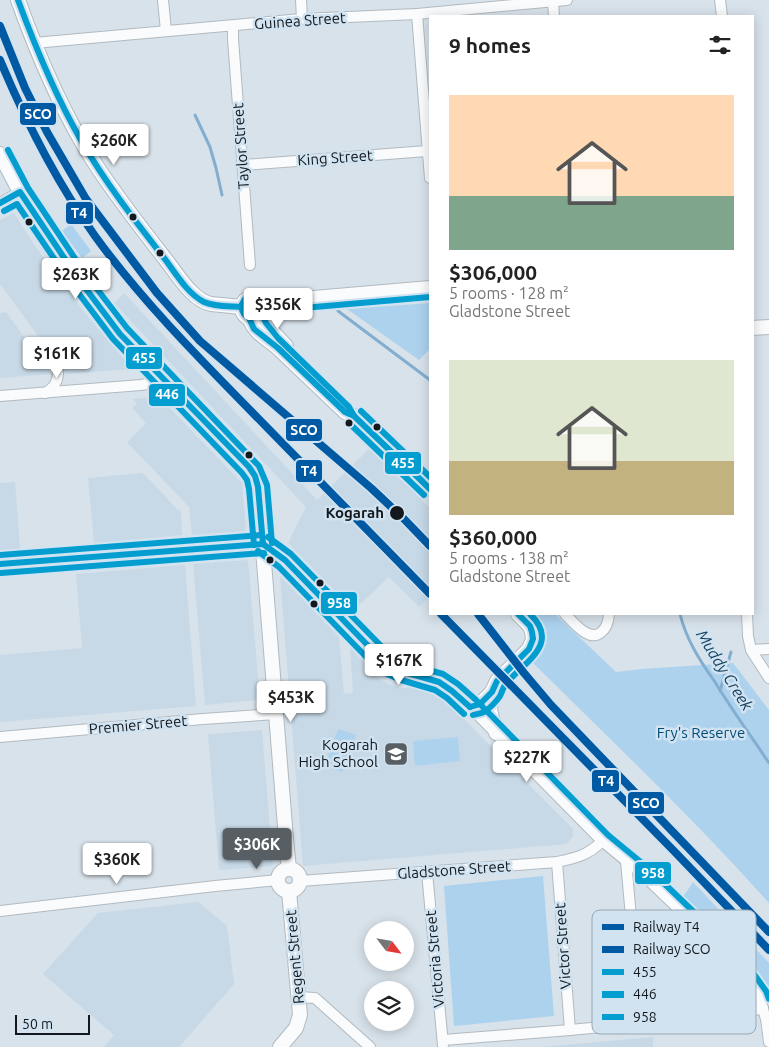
<!DOCTYPE html>
<html lang="en">
<head>
<meta charset="utf-8">
<style>
  :root { --surface:#fff; --page:#f6f6f6; --text:#222; --muted:#767676; --accent:#575f65 }
  body { margin:0; font-family:Ubuntu,sans-serif; background:var(--page); color:var(--text); height:100vh; display:flex; flex-direction:column; font-size:19px; white-space:nowrap }
  * { box-sizing:border-box; margin:0 }
  p { font-size:16px; color:var(--muted) }
  .icon { flex:none; width:28px; height:28px; fill:none; stroke:currentColor; stroke-width:2; stroke-linecap:round; stroke-linejoin:round }
  .map { position:relative; flex:1; overflow:hidden }
  .side { position:absolute; left:429px; top:15px; width:325px; height:600px; display:flex; flex-direction:column; background:var(--surface); border-radius:0px; box-shadow:0 2px 12px #0003 }
  .side>* { flex:none }
  .needle { width:32px; rotate:121deg }
  .fabs { position:absolute; left:364px; top:921px; display:grid; gap:10px }
  .fabs a { display:grid; place-items:center; width:50px; height:50px; border-radius:50%; background:var(--surface); box-shadow:0 2px 12px #0003; font-size:25px }
  .scale { position:absolute; left:15px; bottom:12px; width:75px; box-sizing:border-box; padding-left:5px; border:2px solid #12181d; border-top:0; font-size:14px; line-height:18px; white-space:nowrap; color:#12181d; -webkit-text-stroke:4px #d1e3f1; paint-order:stroke }
  .price { position:absolute; translate:-50% -42px; padding:0 11px; border-radius:5px; background:#fff; color:#222; font-size:16px; line-height:32px; filter:drop-shadow(0 1px 2px #0008) }
  .price::after { content:''; position:absolute; left:50%; top:30px; width:15px; height:11px; margin-left:-8px; background:inherit; clip-path:polygon(0 0,100% 0,50% 100%) }
  .price.on { background:var(--accent); color:#fff }
  ul { padding:0; list-style:none }
  li { display:grid; align-content:center; gap:10px; height:265px; padding:0 20px }
  li span { display:grid; place-items:center; height:155px; border-radius:0px; color:#555 }
  li>.icon { margin-inline-start:auto }
  span .icon { width:90px; height:90px; fill:#fffc; stroke-width:1 }
  li b { font-size:21px }
  h2 { display:flex; justify-content:space-between; align-items:center; height:60px; padding:0 20px; font-size:21px }
  .map>svg:first-child { display:block }
  .built { fill:#c7d9e7 }
  .green { fill:#add2ee }
  .lines { fill:none; stroke-linecap:round; stroke-linejoin:round }
  .stream { stroke:#83aecf; stroke-width:3 }
  .street-casing { stroke:#b2bac0; stroke-width:12 }
  .secondary-casing { stroke:#b2bac0; stroke-width:16 }
  .street { stroke:#f9fbfc; stroke-width:10 }
  .secondary { stroke:#f9fbfc; stroke-width:14 }
  .bus-1-casing { stroke:#d1e3f1; stroke-width:10 }
  .bus-2-casing { stroke:#d1e3f1; stroke-width:10 }
  .bus-3-casing { stroke:#d1e3f1; stroke-width:10 }
  .bus-1 { stroke:#039dd0; stroke-width:6 }
  .bus-2 { stroke:#039dd0; stroke-width:6 }
  .bus-3 { stroke:#039dd0; stroke-width:6 }
  .rail-1-casing { stroke:#d1e3f1; stroke-width:11 }
  .rail-2-casing { stroke:#d1e3f1; stroke-width:11 }
  .rail-1 { stroke:#005aa3; stroke-width:8 }
  .rail-2 { stroke:#005aa3; stroke-width:8 }
  .bus-dot { fill:#12181d; stroke:#d1e3f1; stroke-width:2 }
  .labels { text-anchor:middle; stroke-width:5; stroke-linejoin:round; paint-order:stroke }
  .street-label { font-size:15px; fill:#12181d; stroke:#d1e3f1 }
  .stop-label { font-size:15px; font-weight:bold; fill:#12181d; stroke:#d1e3f1; text-anchor:end }
  .park-label { font-size:15px; fill:#004c76; stroke:#d1e3f1 }
  .poi-label { font-size:15px; fill:#12181d; stroke:#d1e3f1; text-anchor:end }
  .water-label { font-size:16px; font-style:italic; fill:#0f3d5b; stroke:#d1e3f1 }
  .key { fill:#d1e3f1; stroke:#98a6b1; stroke-width:1 }
  .key-label { font-size:14px; fill:#12181d }
  .line-badge { stroke:#d1e3f1; stroke-width:2 }
  .badge-label { font-size:14px; text-anchor:middle; font-weight:bold; fill:#fff }
</style>
</head>
<body>
<div class="map">
<svg width="769" height="1047" viewBox="0 0 769 1047">
  <rect width="100%" height="100%" fill="#d8e2ea"/>
  <g class="built">
    <path d="M14 213 35 246 84 312 132 369 66 374 0 284V220Z"/>
    <path d="M124 293 317 500 369 449 430 508V596L419 607 389 577 354 610 288 543 306 507 114 303Z"/>
    <path d="M6 312 51 374 0 378V313Z"/>
    <path d="M159 397 242 483 246 529 244 531 192 535 189 507 127 442 146 423 132 408 137 404 133 399Z"/>
    <path d="M141 473 145 475 178 510H180L181 513 182 535 94 543 88 478Z"/>
    <path d="M15 482 20 549 0 550V483Z"/>
    <path d="M248 560 260 700 205 705 193 564Z"/>
    <path d="M185 565 196 706 0 722V655L82 648 76 574Z"/>
    <path d="M280 576 339 637 344 694 353 693 350 648 381 680 391 685 402 688 414 687 437 694 450 705 573 829V836L567 844 303 866Z"/>
    <path d="M262 730 273 866 219 870 208 734Z"/>
    <path d="M198 902 227 926 234 984 179 1047H104L114 1035 43 974 98 913Z"/>
    <path d="M653 1037V1047H542Z"/>
  </g>
  <g class="green">
    <path d="M71 224 91 251 82 258 62 231Z"/>
    <path d="M430 303V349L419 360 347 309Z"/>
    <path d="M533 614H555L616 672 642 669 733 663 769 710V903C694 819 612 741 532 662 540 649 547 643 542 628 540 621 538 619 533 614Z"/>
    <path d="M338 729 356 735 342 772 325 766Z"/>
    <path d="M458 737 460 761 415 766 413 741Z"/>
    <path d="M543 876 554 1016 454 1026 444 886Z"/>
    <path d="M693 882 769 963V994L755 969 683 897Z"/>
  </g>
  <g class="lines">
    <g class="stream">
      <path d="M195 115 210 147 216 168 222 195"/>
      <path d="M338 311 430 380"/>
      <path d="M680 614C686 639 700 661 715 682 732 710 751 736 769 763"/>
      <path d="M720 691 731 652"/>
    </g>
    <defs>
      <g id="street">
        <path d="M163 0 166 31"/>
        <path d="M301 0 302 19"/>
        <path d="M720 0 722 16"/>
        <path d="M553 2 554 16"/>
        <path d="M417 14 430 178"/>
        <path d="M233 26V39L250 265"/>
        <path d="M34 43 302 19 417 14 567 0"/>
        <path d="M243 165 427 151"/>
        <path d="M0 203 20 192"/>
        <path d="M45 393C54 388 58 382 58 372"/>
        <path d="M0 396 141 385 165 381"/>
        <path d="M0 564 263 544"/>
        <path d="M565 614C570 619 576 626 583 631 598 642 608 629 609 614"/>
        <path d="M747 614 748 636 751 650 769 678"/>
        <path d="M751 650 769 649"/>
        <path d="M470 707 602 841 642 874 691 921 744 975 752 985 759 996 766 1019 769 1042"/>
        <path d="M0 737 203 719 276 714"/>
        <path d="M626 861 634 951 689 947"/>
        <path d="M557 862 570 1030"/>
        <path d="M427 872 443 1045"/>
        <path d="M300 881 557 862C576 858 589 855 602 841"/>
        <path d="M0 911 215 886 279 880"/>
        <path d="M299 997 315 998 370 1047"/>
        <path d="M443 1040 570 1030 738 1014 763 1008"/>
      </g>
      <g id="secondary">
        <path d="M18 0C38 56 62 112 94 162 116 196 141 228 166 260 178 275 192 300 211 304L242 307"/>
        <path d="M0 154 20 192 77 277 107 318 120 334 169 386 249 467 255 476 258 487 286 839 289 869"/>
        <circle cx="253" cy="308" r="11"/>
        <path d="M264 304 302 299 430 288"/>
        <path d="M262 315 269 328 286 346"/>
        <path d="M249 318C256 335 267 338 279 349 301 370 323 391 345 412L354 416 430 489"/>
        <path d="M752 328 769 327"/>
        <path d="M263 544 285 560 381 659 391 666 404 672 439 682 452 691 470 707"/>
        <path d="M492 692 490 710 496 733"/>
        <path d="M470 707 480 704 492 692 497 681 529 649 533 639 532 632 530 626 518 614"/>
        <circle cx="289" cy="880" r="11"/>
        <path d="M280 1047 296 1028 300 1015 289 891"/>
      </g>
    </defs>
    <use href="#street" class="street-casing"/>
    <use href="#secondary" class="secondary-casing"/>
    <use href="#street" class="street"/>
    <use href="#secondary" class="secondary"/>
    <defs>
      <g id="bus-1">
        <path d="M18 0C36 49 56 97 82 142 105 182 133 218 161 254 174 270 186 293 204 302 215 307 230 306 242 307"/>
        <path d="M0 203 20 192 77 277 120 334 249 467 255 476 258 487 263 544"/>
        <path d="M250 297C263 296 266 303 262 315L266 323 278 338 349 407 354 416 345 412 278 348 254 329 249 318 244 314 242 310V304L245 299Z"/>
        <path d="M354 416 423 482 430 489Z"/>
        <path d="M263 544 285 560 381 659 391 666 404 672 439 682 452 691 470 707"/>
        <path d="M0 564 263 544"/>
        <path d="M470 707 480 704 492 692 497 681 529 649 533 639 532 632 530 626 518 614"/>
      </g>
      <g id="bus-2">
        <path d="M4 211 17 204 70 282 113 339 242 473 247 480 249 489 254 545"/>
        <path d="M265 313 303 308 430 297"/>
        <path d="M361 411 430 477"/>
        <path d="M349 423 424 495"/>
        <path d="M258 551 279 567 375 666 387 674 401 680 435 690 447 698 464 714"/>
        <path d="M1 573 264 553"/>
        <path d="M473 715C476 714 480 714 484 712 489 709 497 701 500 696 502 692 503 688 505 685 522 663 562 645 530 614"/>
      </g>
      <g id="bus-3">
        <path d="M8 150 28 188 84 272 127 328 259 466 267 485 272 543"/>
        <path d="M268 537 291 554 391 656 407 664 443 674 458 684 476 700 608 835 648 868 697 915 751 970 766 991 769 999"/>
        <path d="M0 555 262 535"/>
      </g>
    </defs>
    <use href="#bus-1" class="bus-1-casing"/>
    <use href="#bus-2" class="bus-2-casing"/>
    <use href="#bus-3" class="bus-3-casing"/>
    <use href="#bus-1" class="bus-1"/>
    <use href="#bus-2" class="bus-2"/>
    <use href="#bus-3" class="bus-3"/>
    <defs>
      <g id="rail-1">
        <path d="M0 60C26 122 56 181 95 236 140 298 194 353 248 408 308 470 369 532 430 594"/>
        <path d="M441 614 673 850 769 950"/>
      </g>
      <g id="rail-2">
        <path d="M0 26 25 88 47 132 86 199 157 293 200 341 371 488 404 519 430 546"/>
        <path d="M478 614 524 673 551 705 769 932"/>
      </g>
    </defs>
    <use href="#rail-1" class="rail-1-casing"/>
    <use href="#rail-2" class="rail-2-casing"/>
    <use href="#rail-1" class="rail-1"/>
    <use href="#rail-2" class="rail-2"/>
  </g>
  <defs>
    <symbol id="school-square" viewBox="-11 -11 22 22"><rect x="-9" y="-9" width="18" height="18" rx="4" fill="#575f65" stroke="#d1e3f1"/><path d="M0-5L7-2L0 1L-7-2ZM-4 1L0 2.5L4 1V4Q0 6-4 4Z" fill="#fff"/></symbol>
  </defs>
  <g fill-rule="evenodd">
    <use href="#school-square" x="382" y="740" width="28" height="28"/>
  </g>
  <g class="bus-dot">
    <circle cx="133" cy="217" r="4.5"/>
    <circle cx="29" cy="222" r="4.5"/>
    <circle cx="160" cy="253" r="4.5"/>
    <circle cx="349" cy="423" r="4.5"/>
    <circle cx="377" cy="427" r="4.5"/>
    <circle cx="249" cy="455" r="4.5"/>
    <circle cx="397" cy="513" r="8"/>
    <circle cx="270" cy="560" r="4.5"/>
    <circle cx="320" cy="583" r="4.5"/>
    <circle cx="314" cy="604" r="4.5"/>
  </g>
  <g class="labels">
    <g class="street-label">
      <text transform="translate(300 21) rotate(-4)" y="5">Guinea Street</text>
      <text transform="translate(241 146) rotate(-94)" y="5">Taylor Street</text>
      <text transform="translate(335 158) rotate(-4)" y="5">King Street</text>
      <text transform="translate(138 725) rotate(-5)" y="5">Premier Street</text>
      <text transform="translate(454 870) rotate(-4)" y="5">Gladstone Street</text>
      <text transform="translate(563 946) rotate(-94)" y="5">Victor Street</text>
      <text transform="translate(295 957) rotate(-95)" y="5">Regent Street</text>
      <text transform="translate(435 959) rotate(-95)" y="5">Victoria Street</text>
    </g>
    <g class="stop-label">
      <text x="384" y="518">Kogarah</text>
    </g>
    <g class="park-label">
      <text x="701" y="738">Fry's Reserve</text>
    </g>
    <g class="poi-label">
      <text x="378" y="750">Kogarah<tspan x="378" dy="17">High School</tspan></text>
    </g>
    <g class="water-label">
      <text transform="translate(725 670) rotate(58)" y="6">Muddy Creek</text>
    </g>
  </g>
  <rect x="592" y="910" width="164" height="124" rx="8" class="key"/>
  <rect x="602" y="924" width="22" height="6" fill="#005aa3"/>
  <rect x="602" y="946" width="22" height="7" fill="#005aa3"/>
  <rect x="602" y="969" width="22" height="6" fill="#039dd0"/>
  <rect x="602" y="991" width="22" height="7" fill="#039dd0"/>
  <rect x="602" y="1014" width="22" height="6" fill="#039dd0"/>
  <g class="key-label">
    <text x="633" y="932">Railway T4</text>
    <text x="633" y="954">Railway SCO</text>
    <text x="633" y="977">455</text>
    <text x="633" y="999">446</text>
    <text x="633" y="1022">958</text>
  </g>
  <g class="line-badge">
    <rect x="19" y="102" width="38" height="24" rx="5" fill="#005aa3"/>
    <rect x="65" y="201" width="29" height="24" rx="5" fill="#005aa3"/>
    <rect x="125" y="346" width="38" height="24" rx="5" fill="#039dd0"/>
    <rect x="148" y="383" width="38" height="24" rx="5" fill="#039dd0"/>
    <rect x="285" y="418" width="38" height="24" rx="5" fill="#005aa3"/>
    <rect x="384" y="451" width="38" height="24" rx="5" fill="#039dd0"/>
    <rect x="295" y="459" width="28" height="24" rx="5" fill="#005aa3"/>
    <rect x="320" y="591" width="38" height="24" rx="5" fill="#039dd0"/>
    <rect x="591" y="769" width="29" height="24" rx="5" fill="#005aa3"/>
    <rect x="627" y="791" width="38" height="24" rx="5" fill="#005aa3"/>
    <rect x="634" y="861" width="38" height="24" rx="5" fill="#039dd0"/>
  </g>
  <g class="badge-label">
    <text x="38" y="119">SCO</text>
    <text x="79" y="218">T4</text>
    <text x="144" y="363">455</text>
    <text x="167" y="399">446</text>
    <text x="304" y="435">SCO</text>
    <text x="403" y="468">455</text>
    <text x="309" y="476">T4</text>
    <text x="339" y="608">958</text>
    <text x="606" y="786">T4</text>
    <text x="646" y="808">SCO</text>
    <text x="653" y="878">958</text>
  </g>
</svg>
<div class="fabs">
<a><svg class="needle" viewBox="-14 -14 28 28"><path d="M0-13l5 13h-10z" fill="#e53935"/><path d="M0 13l5-13h-10z" fill="#767676"/></svg></a>
<a><svg class="icon" aria-label="layers" viewBox="0 0 24 24"><path d="M12 4l9 5-9 5-9-5zM3 14l9 5 9-5"/></svg></a>
</div>
<div class="scale">50 m</div>
<b class="price" style="left:114px;top:166px">$260K</b>
<b class="price" style="left:76px;top:300px">$263K</b>
<b class="price" style="left:278px;top:330px">$356K</b>
<b class="price" style="left:57px;top:379px">$161K</b>
<b class="price" style="left:399px;top:686px">$167K</b>
<b class="price" style="left:291px;top:723px">$453K</b>
<b class="price" style="left:527px;top:783px">$227K</b>
<b class="price on" style="left:257px;top:870px">$306K</b>
<b class="price" style="left:117px;top:885px">$360K</b>
<section class="side">
<h2>9 homes<svg class="icon" aria-label="filters" viewBox="0 0 24 24"><path d="M4 7h16M4 17h16"/><circle cx="9" cy="7" r="2"/><circle cx="15" cy="17" r="2"/></svg></h2>
<ul>
<li><span style="background:linear-gradient(#ffd9b3 65%,#7fa58c 0)"><svg class="icon" aria-label="home" viewBox="0 0 24 24"><path d="M3 11l9-7 9 7M6 9v11h12V9"/></svg></span><div><b>$306,000</b><p>5 rooms · 128 m²</p><p>Gladstone Street</p></div></li>
<li><span style="background:linear-gradient(#dfe7d0 65%,#c2b280 0)"><svg class="icon" aria-label="home" viewBox="0 0 24 24"><path d="M3 11l9-7 9 7M6 9v11h12V9"/></svg></span><div><b>$360,000</b><p>5 rooms · 138 m²</p><p>Gladstone Street</p></div></li>
</ul>
</section>
</div>
</body>
</html>
